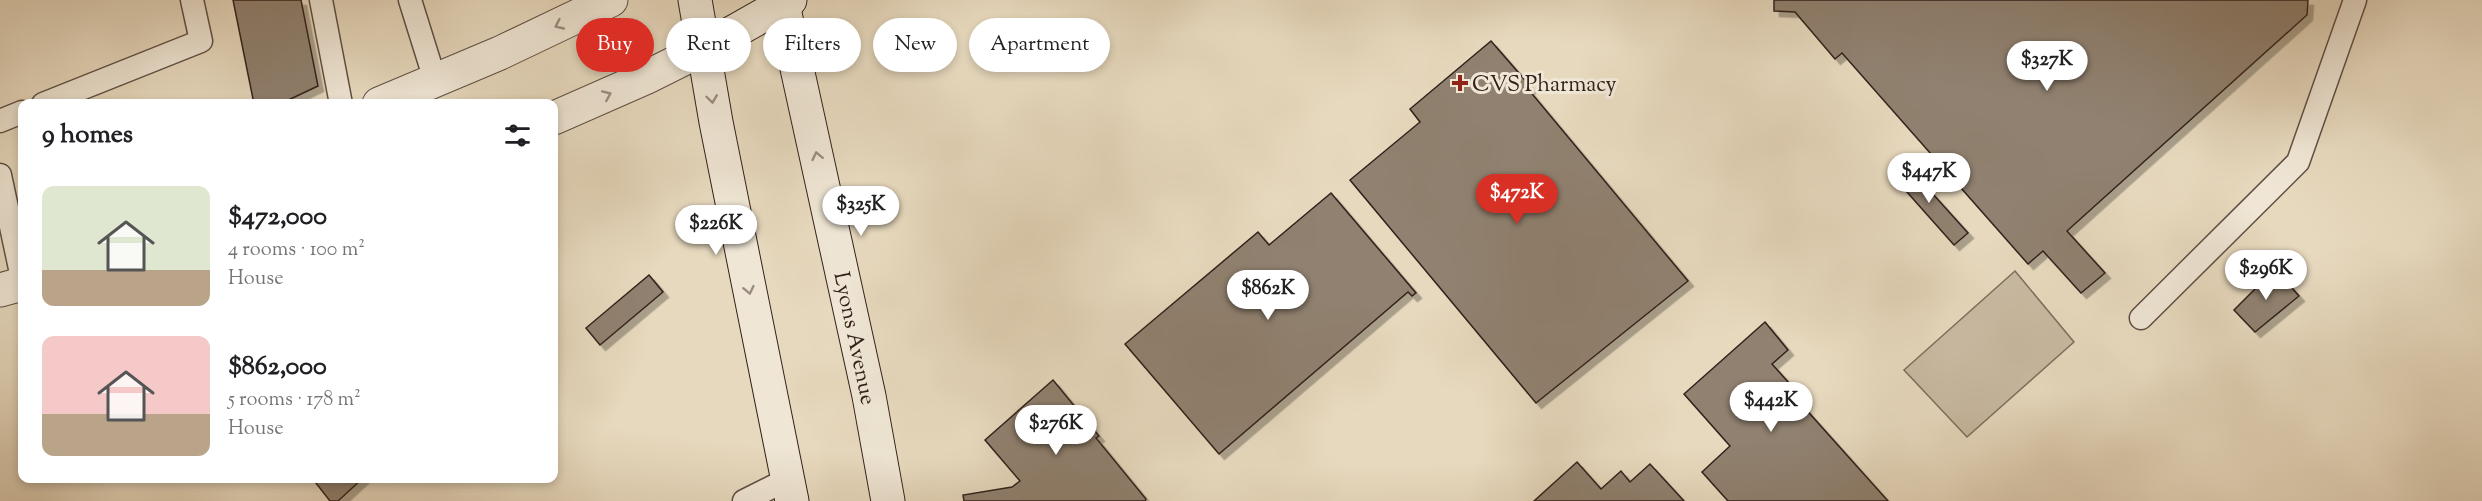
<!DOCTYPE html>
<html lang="en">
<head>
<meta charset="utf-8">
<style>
  :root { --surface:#fff; --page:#f6f6f6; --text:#202124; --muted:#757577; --accent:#d93025 }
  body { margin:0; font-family:"Sorts Mill Goudy",serif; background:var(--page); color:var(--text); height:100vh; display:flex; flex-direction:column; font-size:22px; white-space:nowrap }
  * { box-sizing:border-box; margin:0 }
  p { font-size:20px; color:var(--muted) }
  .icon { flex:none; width:33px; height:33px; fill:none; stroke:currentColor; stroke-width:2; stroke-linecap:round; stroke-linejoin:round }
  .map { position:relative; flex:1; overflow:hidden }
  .sheet { position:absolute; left:18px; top:99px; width:540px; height:384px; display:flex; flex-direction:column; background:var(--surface); border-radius:12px; box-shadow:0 3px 9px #0003 }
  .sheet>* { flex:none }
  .top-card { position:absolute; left:576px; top:18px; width:570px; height:54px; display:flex; gap:12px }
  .price { position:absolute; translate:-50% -51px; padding:0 14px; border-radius:21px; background:#fff; color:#222; font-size:20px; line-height:39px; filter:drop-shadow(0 2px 3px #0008) }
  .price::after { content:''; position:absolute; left:50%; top:36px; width:18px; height:14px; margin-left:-9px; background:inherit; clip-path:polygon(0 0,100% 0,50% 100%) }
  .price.selected { background:var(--accent); color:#fff }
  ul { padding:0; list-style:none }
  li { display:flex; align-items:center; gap:18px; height:150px; padding:0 24px }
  li span { display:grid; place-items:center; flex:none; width:168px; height:120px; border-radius:12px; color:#555 }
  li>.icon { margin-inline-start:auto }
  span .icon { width:72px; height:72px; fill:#fffc; stroke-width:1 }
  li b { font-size:26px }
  h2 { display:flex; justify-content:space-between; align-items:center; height:72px; padding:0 24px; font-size:26px }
  .chip { padding:0 21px; border-radius:27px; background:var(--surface); box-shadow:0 3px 9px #0003; font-size:21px; line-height:54px }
  .chip.selected { background:var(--accent); color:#fff }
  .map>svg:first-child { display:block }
  .green { fill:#c8baa2; stroke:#7d6e5e; stroke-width:1.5 }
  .building { fill:#908170; stroke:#32211b; stroke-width:1.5; filter:url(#shadow) }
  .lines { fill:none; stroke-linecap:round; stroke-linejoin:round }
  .service-casing { stroke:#5f4f44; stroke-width:25 }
  .tertiary-casing { stroke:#5f4f44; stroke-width:35 }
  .secondary-casing { stroke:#32211b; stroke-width:35 }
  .service { stroke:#efe6d5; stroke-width:22 }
  .tertiary { stroke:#efe6d5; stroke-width:33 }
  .secondary { stroke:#efe6d5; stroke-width:33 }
  .oneway { stroke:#9a8d81 }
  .poi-dot { fill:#8f2418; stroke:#efe6d5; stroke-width:2 }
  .labels { text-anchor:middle; stroke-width:6; stroke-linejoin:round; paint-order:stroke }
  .poi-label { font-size:22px; fill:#32211b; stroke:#efe6d5; text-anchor:start }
  .street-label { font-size:22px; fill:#32211b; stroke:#efe6d5 }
</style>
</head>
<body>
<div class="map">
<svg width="2482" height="501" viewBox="0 0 2482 501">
  <defs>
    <filter id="shadow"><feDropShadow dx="5.5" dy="5.5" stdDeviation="0" flood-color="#0004"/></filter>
  </defs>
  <rect width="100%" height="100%" fill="#e7d9be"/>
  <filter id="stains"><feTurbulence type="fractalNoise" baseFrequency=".00333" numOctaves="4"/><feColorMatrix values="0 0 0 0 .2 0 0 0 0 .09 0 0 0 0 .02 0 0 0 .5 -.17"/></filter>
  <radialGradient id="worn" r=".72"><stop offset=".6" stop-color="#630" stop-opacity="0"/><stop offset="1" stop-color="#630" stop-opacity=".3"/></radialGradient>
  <path class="green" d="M2015 271 2074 342 1967 437 1904 370Z"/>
  <g class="building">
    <path d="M233 0H301L318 86 280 104H254Z"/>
    <path d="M1774 0H2308L2307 15 2067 231 2105 273 2081 293 2043 251 2028 264 1842 53 1835 59 1795 12 1774 11Z"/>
    <path d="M1491 41 1531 87 1528 89 1688 281 1536 403 1350 180 1420 122 1410 109Z"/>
    <path d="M1904 162 1968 233 1954 245 1891 174Z"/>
    <path d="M1331 193 1416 293 1412 296 1408 292 1219 454 1125 344 1258 232 1269 245Z"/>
    <path d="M2275 269 2299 296 2255 332 2234 310Z"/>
    <path d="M649 275 663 292 600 345 586 328Z"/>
    <path d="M1765 322 1788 350 1772 364 1798 393 1794 396 1888 501H1728L1702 472 1730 446 1684 394Z"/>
    <path d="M1053 380 1099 436 1096 438 1146 499 1145 501H964L963 495 1012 487 1020 481 985 440Z"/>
    <path d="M1577 462 1601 489 1621 471 1630 482 1650 464 1684 501H1534Z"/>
    <path d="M312 478H363L338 501H330Z"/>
  </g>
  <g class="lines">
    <defs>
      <g id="service">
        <path d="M321 0 341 104"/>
        <path d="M410 0 435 80"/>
        <path d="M43 104 201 41 192 0"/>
        <path d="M0 121 22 112"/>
        <path d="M0 175 22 278"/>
        <path d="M2141 318 2298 162 2355 0"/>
        <path d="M744 501 788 479"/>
      </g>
      <g id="tertiary">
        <path d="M379 104 500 53 611 0"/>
        <path d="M554 118 645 78 705 48"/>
        <path d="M0 290 22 284"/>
      </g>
      <g id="secondary">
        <path d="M695 0 716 122 792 501"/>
        <path d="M782 0 869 396 888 501"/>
        <path d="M705 48 790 0"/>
      </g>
    </defs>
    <use href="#service" class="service-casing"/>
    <use href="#tertiary" class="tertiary-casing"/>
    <use href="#secondary" class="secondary-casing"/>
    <use href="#service" class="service"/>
    <use href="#tertiary" class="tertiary"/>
    <use href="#secondary" class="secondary"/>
  </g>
  <defs><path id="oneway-chevron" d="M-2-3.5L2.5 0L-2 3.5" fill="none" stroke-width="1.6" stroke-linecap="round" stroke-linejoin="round" transform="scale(1.5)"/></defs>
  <g class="oneway">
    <use href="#oneway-chevron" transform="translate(559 25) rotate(155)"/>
    <use href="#oneway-chevron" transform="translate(607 95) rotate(-23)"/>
    <use href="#oneway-chevron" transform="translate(712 99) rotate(82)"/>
    <use href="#oneway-chevron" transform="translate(817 156) rotate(-102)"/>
    <use href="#oneway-chevron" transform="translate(749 290) rotate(78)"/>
  </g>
  <path class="poi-dot" d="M1457 74h6v6h6v6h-6v6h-6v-6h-6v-6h6z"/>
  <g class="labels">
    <g class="poi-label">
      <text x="1472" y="91">CVS Pharmacy</text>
    </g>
    <g class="street-label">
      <text transform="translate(856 338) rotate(78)" y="8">Lyons Avenue</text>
    </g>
  </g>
  <rect width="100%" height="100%" filter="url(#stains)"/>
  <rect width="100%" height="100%" fill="url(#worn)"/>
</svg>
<b class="price" style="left:2047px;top:92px">$327K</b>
<b class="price" style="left:1929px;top:204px">$447K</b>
<b class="price selected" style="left:1517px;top:225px">$472K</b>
<b class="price" style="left:861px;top:237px">$325K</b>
<b class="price" style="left:716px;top:256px">$226K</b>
<b class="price" style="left:2266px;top:301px">$296K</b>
<b class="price" style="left:1268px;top:321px">$862K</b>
<b class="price" style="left:1771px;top:433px">$442K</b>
<b class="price" style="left:1056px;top:456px">$276K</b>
<div class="top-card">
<a class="chip selected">Buy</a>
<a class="chip">Rent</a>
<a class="chip">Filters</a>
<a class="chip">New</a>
<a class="chip">Apartment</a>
</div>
<section class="sheet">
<h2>9 homes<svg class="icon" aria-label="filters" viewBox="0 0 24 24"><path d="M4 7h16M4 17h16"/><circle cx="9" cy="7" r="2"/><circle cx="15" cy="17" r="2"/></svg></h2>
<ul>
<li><span style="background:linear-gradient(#dfe7d0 70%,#b9a48a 0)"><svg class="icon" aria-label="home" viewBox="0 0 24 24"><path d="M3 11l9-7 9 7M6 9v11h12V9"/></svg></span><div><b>$472,000</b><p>4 rooms · 100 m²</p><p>House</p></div></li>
<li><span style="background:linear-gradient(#f6c9c9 65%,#b9a48a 0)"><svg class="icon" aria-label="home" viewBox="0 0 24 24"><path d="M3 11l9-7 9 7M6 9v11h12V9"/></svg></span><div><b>$862,000</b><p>5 rooms · 178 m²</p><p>House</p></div></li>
</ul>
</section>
</div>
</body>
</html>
